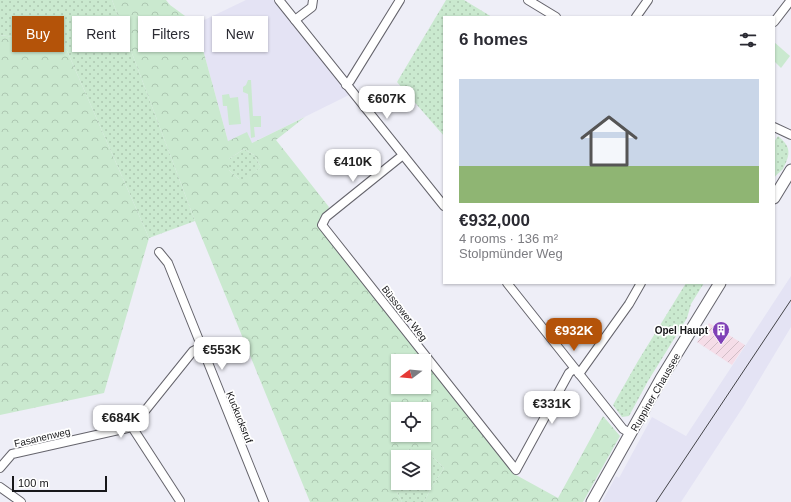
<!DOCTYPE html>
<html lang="en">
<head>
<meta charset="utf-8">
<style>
  :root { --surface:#fff; --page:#f2f2f3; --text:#2b2b33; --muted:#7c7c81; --accent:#b45309 }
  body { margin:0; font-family:Arial,sans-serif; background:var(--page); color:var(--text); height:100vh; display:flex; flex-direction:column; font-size:15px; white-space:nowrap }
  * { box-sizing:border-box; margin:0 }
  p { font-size:13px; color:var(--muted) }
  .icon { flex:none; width:22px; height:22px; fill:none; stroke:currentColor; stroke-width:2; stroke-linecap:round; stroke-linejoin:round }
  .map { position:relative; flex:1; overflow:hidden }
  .panel { position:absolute; left:443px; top:16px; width:332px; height:268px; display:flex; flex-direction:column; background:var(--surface); border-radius:0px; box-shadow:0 1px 3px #0004 }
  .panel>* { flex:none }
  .guide { position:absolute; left:12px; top:16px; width:371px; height:36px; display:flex; gap:8px }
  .needle { width:26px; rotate:254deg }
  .controls { position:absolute; left:391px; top:354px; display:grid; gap:8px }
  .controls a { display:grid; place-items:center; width:40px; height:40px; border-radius:0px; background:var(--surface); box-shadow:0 1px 3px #0004; font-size:20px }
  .scale { position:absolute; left:12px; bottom:10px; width:95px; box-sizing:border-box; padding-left:4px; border:2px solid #17171a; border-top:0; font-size:11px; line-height:14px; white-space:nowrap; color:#17171a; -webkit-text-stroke:3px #fff; paint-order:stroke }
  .price { position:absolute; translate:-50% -34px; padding:0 9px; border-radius:8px; background:#fff; color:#222; font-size:13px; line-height:26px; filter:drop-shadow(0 1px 2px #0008) }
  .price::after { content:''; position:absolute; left:50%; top:24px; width:12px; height:9px; margin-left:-6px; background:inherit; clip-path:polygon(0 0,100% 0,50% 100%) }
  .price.selected { background:var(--accent); color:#fff }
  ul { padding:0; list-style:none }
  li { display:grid; align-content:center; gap:8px; height:212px; padding:0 16px }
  li span { display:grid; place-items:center; height:124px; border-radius:0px; color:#555 }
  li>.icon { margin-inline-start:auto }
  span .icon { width:72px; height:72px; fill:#fffc; stroke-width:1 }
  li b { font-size:17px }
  h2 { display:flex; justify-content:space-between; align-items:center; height:48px; padding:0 16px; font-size:17px }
  .chip { padding:0 14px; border-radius:0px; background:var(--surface); box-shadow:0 1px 3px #0004; font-size:14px; line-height:36px }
  .chip.selected { background:var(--accent); color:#fff }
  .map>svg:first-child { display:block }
  .built { fill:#e4e3f4 }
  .industrial { fill:url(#industrial-furrows) }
  .grass { fill:url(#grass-dots); fill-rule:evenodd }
  .forest { fill:url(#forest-crowns); fill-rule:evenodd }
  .park { fill:#cae9cf }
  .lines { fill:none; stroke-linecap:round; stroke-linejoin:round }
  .street-casing { stroke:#65646c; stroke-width:10 }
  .secondary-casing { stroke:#65646c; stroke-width:13 }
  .street { stroke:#fff; stroke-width:8 }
  .secondary { stroke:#fff; stroke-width:11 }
  .tram { stroke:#434347; stroke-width:1 }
  .labels { text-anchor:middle; stroke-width:3.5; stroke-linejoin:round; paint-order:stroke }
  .street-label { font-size:10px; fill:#17171a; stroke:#fff }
  .poi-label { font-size:10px; font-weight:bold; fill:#17171a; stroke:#fff; text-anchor:end }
</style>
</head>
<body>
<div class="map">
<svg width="791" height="502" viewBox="0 0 791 502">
  <defs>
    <pattern id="industrial-furrows" width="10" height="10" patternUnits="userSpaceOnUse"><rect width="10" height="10" fill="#f5dde8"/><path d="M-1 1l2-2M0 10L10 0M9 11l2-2" fill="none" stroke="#d1bdc6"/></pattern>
    <pattern id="grass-dots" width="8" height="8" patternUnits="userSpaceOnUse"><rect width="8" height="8" fill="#cae9cf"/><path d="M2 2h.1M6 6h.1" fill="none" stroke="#adc7b1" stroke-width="1.8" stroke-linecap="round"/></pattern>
    <pattern id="forest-crowns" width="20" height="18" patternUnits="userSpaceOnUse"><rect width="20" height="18" fill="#cae9cf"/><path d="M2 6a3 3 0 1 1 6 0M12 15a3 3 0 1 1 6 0" fill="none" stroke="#adc7b1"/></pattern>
  </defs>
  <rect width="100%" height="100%" fill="#eeeef7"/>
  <g class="built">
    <path d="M246 0H274L349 95 252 143 228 141 196 24Z"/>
    <path d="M791 276V327L746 402 745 404 681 502H602L616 476 619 478 652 417 686 436Z"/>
  </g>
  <path class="industrial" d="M709 323 745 345 732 365 697 342Z"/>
  <g class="grass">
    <path d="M0 0H112L195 221 149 238 64 44 0 35Z"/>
    <path d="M446 0H464L492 17H444V136L397 82Z"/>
    <path d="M778 136C791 147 791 153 783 169 780 172 776 175 774 178V142Z"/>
    <path d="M244 149 254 155 261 167 246 180 239 179 229 170V159Z"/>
    <path d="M686 283H704L691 304 687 318 648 381 629 416 622 417 613 405 638 361Z"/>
    <path d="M409 449 432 456 444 468 430 490 424 502H402L397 492 395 458ZM398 457H424V483H398Z"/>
  </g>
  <g class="forest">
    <path d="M112 0H166L170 5 196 24 228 141 247 132 252 143 305 117 276 140 329 207 322 225 516 470V475L558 498 603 416 620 436 583 502H424L430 490 444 468 432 456 409 449 395 458 397 492 402 502H310L195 221ZM244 149 254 155 261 167 246 179H239L229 170V159ZM398 361H424V387H398ZM398 409H424V435H398Z"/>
    <path d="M0 35 64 44 149 238 104 393 0 415Z"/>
  </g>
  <g class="park">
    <path d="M774 42 790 56 781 68 774 61Z"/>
    <path d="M248 80H251L253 116H261V127H254L255 137 251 138 248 94 243 92V87L246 85Z"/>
    <path d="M229 94 230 98 238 97 241 124 229 125 227 106H223L222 95Z"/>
  </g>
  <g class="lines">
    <defs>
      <g id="street">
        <path d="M279 0 444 206"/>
        <path d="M528 0 556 17"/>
        <path d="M636 17 648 0"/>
        <path d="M295 20 312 7 313 0"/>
        <path d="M774 22 791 0"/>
        <path d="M346 85 350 81 400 0"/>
        <path d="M774 127 791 135"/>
        <path d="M403 155 326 217 322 225 516 470 569 373 574 369"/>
        <path d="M159 252 168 263 264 502"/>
        <path d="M507 283 623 429 630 433"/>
        <path d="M579 374 629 304 641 283"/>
        <path d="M132 427 180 501"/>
        <path d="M0 468 12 454 132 427 193 351 201 347"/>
        <path d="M0 487 21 502"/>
      </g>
      <g id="secondary">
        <path d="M774 198 791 170"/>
        <path d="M592 502 661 379 720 283"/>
      </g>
    </defs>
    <use href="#street" class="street-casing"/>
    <use href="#secondary" class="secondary-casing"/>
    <use href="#street" class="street"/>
    <use href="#secondary" class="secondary"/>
    <path class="tram" d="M656 502 791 300"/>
  </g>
  <defs>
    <symbol id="building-pin" viewBox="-11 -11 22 30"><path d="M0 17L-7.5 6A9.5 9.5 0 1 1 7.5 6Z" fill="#7f41b6" stroke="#fff"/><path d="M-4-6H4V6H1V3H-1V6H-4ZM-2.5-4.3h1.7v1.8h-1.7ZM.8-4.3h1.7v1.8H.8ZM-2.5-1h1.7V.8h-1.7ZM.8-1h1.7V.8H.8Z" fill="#fff"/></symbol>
  </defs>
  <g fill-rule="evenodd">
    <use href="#building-pin" x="711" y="320" width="20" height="27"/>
  </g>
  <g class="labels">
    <g class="street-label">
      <text transform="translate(405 313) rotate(52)" y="4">Büssower Weg</text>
      <text transform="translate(655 392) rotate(-60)" y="4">Ruppiner Chaussee</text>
      <text transform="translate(240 417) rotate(68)" y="4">Kuckucksruf</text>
      <text transform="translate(42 437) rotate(-13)" y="4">Fasanenweg</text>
    </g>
    <g class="poi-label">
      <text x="708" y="334">Opel Haupt</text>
    </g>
  </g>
</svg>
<div class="controls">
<a><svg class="needle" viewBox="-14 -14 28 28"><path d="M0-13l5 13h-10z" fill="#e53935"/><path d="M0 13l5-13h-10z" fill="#7c7c81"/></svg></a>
<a><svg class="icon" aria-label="locate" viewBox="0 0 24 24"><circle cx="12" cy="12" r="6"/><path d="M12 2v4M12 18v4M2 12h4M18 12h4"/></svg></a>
<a><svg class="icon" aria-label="layers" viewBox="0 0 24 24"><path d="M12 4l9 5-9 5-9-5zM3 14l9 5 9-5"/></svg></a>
</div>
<div class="scale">100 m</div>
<b class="price" style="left:387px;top:120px">€607K</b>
<b class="price" style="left:353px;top:183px">€410K</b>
<b class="price selected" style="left:574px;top:352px">€932K</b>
<b class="price" style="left:222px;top:371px">€553K</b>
<b class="price" style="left:552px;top:425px">€331K</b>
<b class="price" style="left:121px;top:439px">€684K</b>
<div class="guide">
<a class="chip selected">Buy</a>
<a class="chip">Rent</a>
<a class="chip">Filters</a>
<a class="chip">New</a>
</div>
<section class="panel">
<h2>6 homes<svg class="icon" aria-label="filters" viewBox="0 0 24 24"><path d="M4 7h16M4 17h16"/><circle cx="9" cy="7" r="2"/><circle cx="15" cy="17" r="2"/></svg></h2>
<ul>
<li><span style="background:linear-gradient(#c9d6e8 70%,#8fb573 0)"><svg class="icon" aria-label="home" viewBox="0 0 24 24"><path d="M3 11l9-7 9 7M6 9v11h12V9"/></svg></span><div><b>€932,000</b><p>4 rooms · 136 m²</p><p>Stolpmünder Weg</p></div></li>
</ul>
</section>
</div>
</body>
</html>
